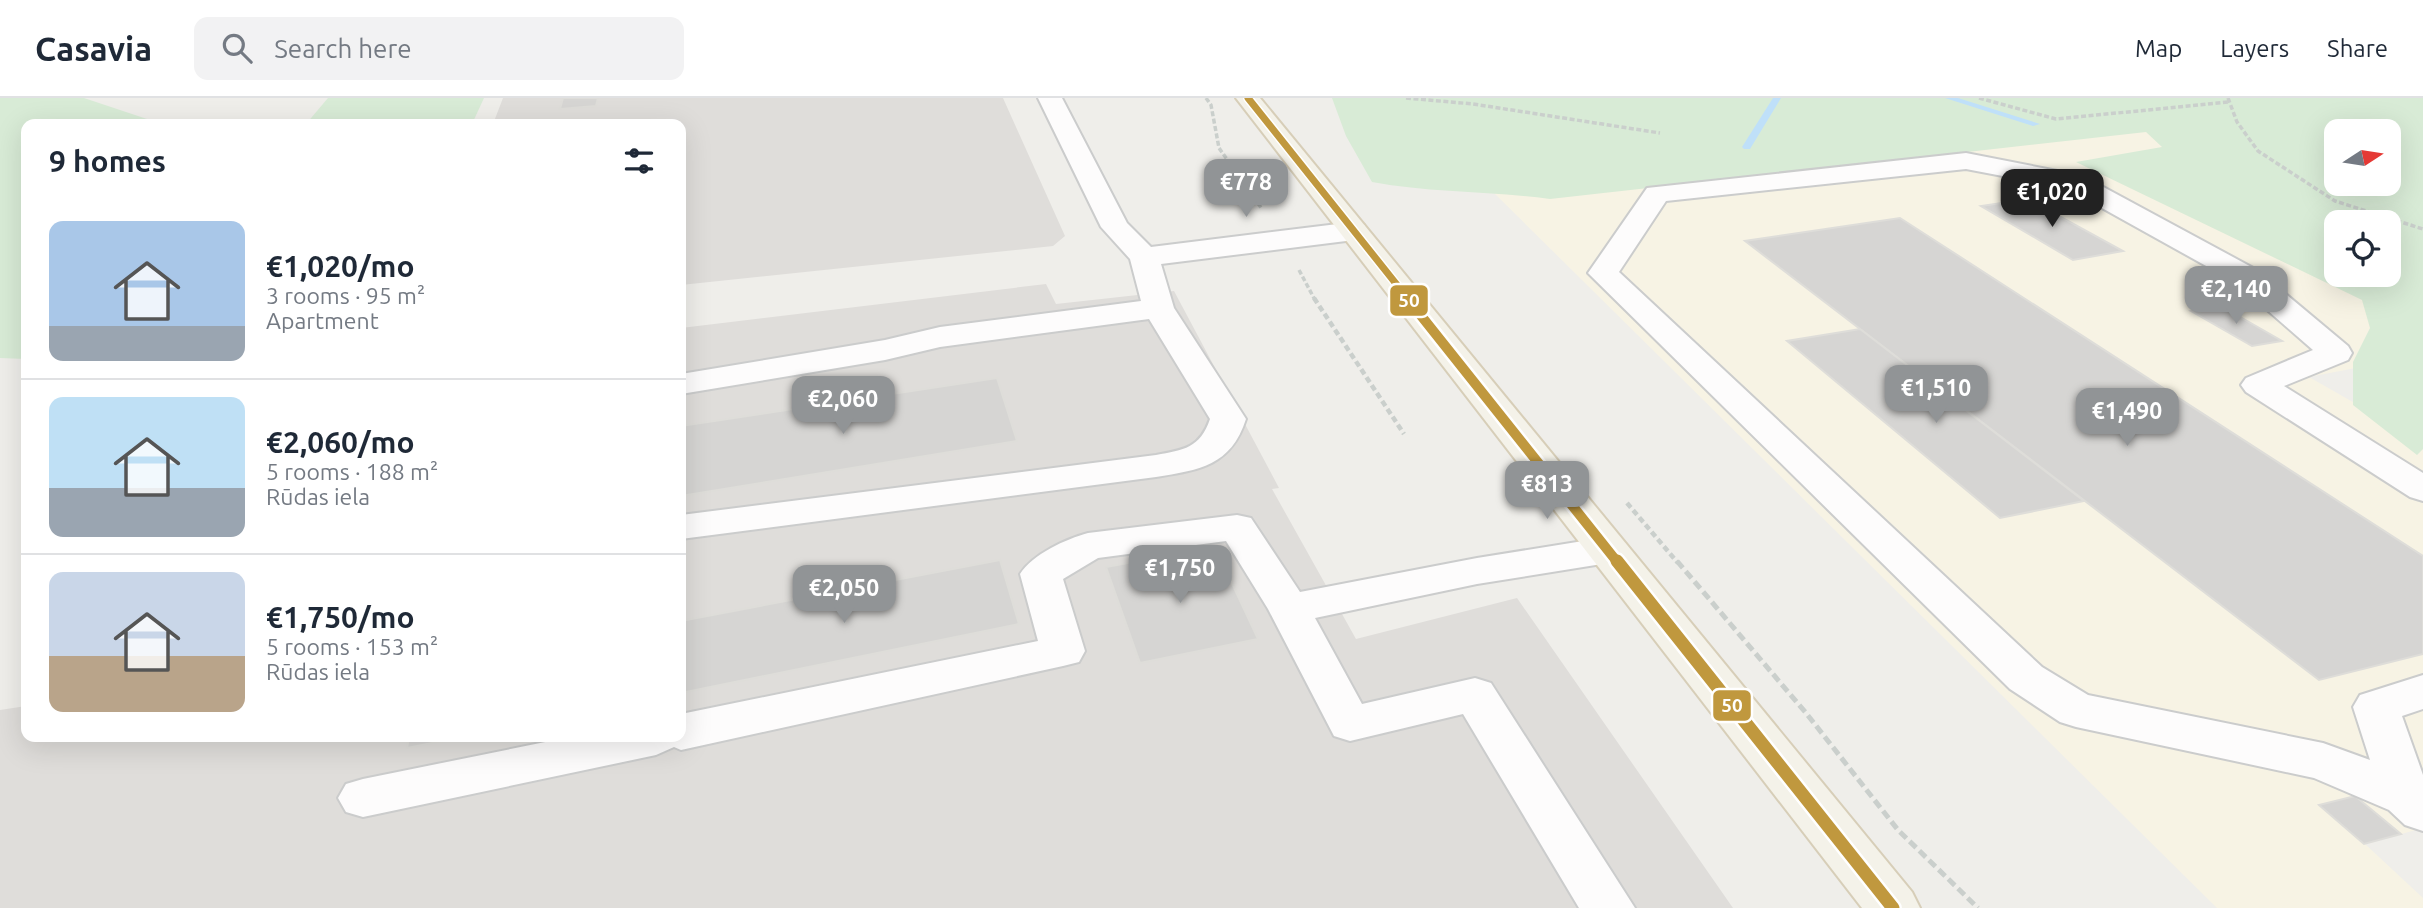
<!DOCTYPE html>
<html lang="en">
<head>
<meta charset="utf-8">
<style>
  :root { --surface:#fff; --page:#f2f2f3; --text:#1f2937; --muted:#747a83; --line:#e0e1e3; --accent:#919496 }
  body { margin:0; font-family:Ubuntu,sans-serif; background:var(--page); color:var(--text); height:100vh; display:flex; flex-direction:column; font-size:26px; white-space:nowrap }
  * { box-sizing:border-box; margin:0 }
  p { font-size:23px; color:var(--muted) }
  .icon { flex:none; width:38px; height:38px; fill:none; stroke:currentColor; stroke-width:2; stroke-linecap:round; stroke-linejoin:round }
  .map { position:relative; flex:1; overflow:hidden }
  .sheet { position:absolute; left:21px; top:21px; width:665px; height:623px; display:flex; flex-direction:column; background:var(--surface); border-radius:14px; box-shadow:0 7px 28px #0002 }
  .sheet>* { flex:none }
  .needle { width:46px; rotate:78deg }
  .controls { position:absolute; left:2324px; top:21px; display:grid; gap:14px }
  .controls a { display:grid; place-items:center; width:77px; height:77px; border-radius:14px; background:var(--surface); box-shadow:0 7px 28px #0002; font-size:35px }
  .price { position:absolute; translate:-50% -60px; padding:0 16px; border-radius:14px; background:var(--accent); color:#fff; font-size:23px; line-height:46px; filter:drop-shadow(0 2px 4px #0008) }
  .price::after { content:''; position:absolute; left:50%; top:42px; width:21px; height:16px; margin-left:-10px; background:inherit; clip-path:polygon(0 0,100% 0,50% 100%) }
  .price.current { background:#222; color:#fff }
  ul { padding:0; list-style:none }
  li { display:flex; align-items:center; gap:21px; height:175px; padding:0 28px }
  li+li { border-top:2px solid var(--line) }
  li span { display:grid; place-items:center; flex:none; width:196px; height:140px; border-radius:14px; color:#555 }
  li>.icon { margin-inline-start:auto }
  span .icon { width:84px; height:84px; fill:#fffc; stroke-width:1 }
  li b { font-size:30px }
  h2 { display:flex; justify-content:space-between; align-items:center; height:84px; padding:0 28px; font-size:30px }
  header { display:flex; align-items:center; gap:42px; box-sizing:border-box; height:98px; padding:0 35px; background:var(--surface); border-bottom:2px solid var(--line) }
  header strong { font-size:33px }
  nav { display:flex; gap:38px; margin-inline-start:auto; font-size:24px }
  .search { width:490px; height:63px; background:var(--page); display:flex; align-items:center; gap:18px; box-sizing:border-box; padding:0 24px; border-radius:14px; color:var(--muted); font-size:26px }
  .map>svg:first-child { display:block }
  .commercial { fill:#f7f3e4 }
  .industrial { fill:#dfddda }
  .green { fill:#d8ebd6; fill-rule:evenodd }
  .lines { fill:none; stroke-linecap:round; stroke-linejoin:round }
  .stream { fill:#bfe0f9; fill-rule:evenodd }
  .building { fill:#d6d5d3; stroke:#deddd9; stroke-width:2 }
  .minor-casing { stroke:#cbcccc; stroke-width:4 }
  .major-casing { stroke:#d7ceb8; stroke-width:4 }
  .path-far2 { stroke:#cacfcc; stroke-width:3.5; stroke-dasharray:5 2.5; stroke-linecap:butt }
  .path-far1 { stroke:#cacfcc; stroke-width:4.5; stroke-dasharray:6 3.5; stroke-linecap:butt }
  .path { stroke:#cacfcc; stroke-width:5; stroke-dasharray:9 4.5; stroke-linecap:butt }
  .minor { fill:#fdfcfc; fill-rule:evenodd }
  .major { fill:#f4f2e9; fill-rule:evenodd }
  .bus-1-far2-casing { stroke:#fff; stroke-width:10 }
  .bus-1-far1-casing { stroke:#fff; stroke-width:15 }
  .bus-1-casing { stroke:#fff; stroke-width:18 }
  .bus-1-far2 { stroke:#c0983e; stroke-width:7 }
  .bus-1-far1 { stroke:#c0983e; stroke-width:10 }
  .bus-1 { stroke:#c0983e; stroke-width:13 }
  .line-badge { stroke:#fff; stroke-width:2.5 }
  .badge-label { font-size:19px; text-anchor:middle; font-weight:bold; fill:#fff }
</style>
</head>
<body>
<header>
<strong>Casavia</strong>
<div class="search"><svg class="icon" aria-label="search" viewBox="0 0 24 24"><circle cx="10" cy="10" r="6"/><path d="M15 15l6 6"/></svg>Search here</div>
<nav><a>Map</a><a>Layers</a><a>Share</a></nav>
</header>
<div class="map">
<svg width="2423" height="810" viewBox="0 0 2423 810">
  <rect width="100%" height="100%" fill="#efeeea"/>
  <path class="commercial" d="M2142 19 2336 124V177H2389L2423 257 2309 279 2423 344V730L2365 746 2423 800V810H2217L1492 93Z"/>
  <g class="industrial">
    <path d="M503 0H1003L1065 138 1053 148 681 187V26H493Z"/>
    <path d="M1046 186 1056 206 1174 193 1279 390 1272 391 1356 541 1517 500 1733 810H0V612L26 608V639H681V230Z"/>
  </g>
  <g class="green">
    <path d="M0 0H84L162 26H26V261L0 260Z"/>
    <path d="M328 0H484L472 26H306Z"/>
    <path d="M1332 0H2423V351L2417 357 2353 307V264L2370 230 2362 202 2076 64 2162 49 2146 34 1550 101C1490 93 1432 95 1372 84L1346 38ZM2389 33V86H2336V33ZM2389 124V177H2336V124Z"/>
  </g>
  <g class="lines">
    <g class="stream">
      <path d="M1773 0H1781L1750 51H1744L1742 49Z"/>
      <path d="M1945 0H1958L2040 26 2033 28Z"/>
    </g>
  </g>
  <g class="building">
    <path d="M563 0H598L596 8 560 11Z"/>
    <path d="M2028 101 2123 153 2073 162 1981 108Z"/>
    <path d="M1900 120 2423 458V556L2319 582 1745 143Z"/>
    <path d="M2221 208 2282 243 2252 248 2191 213Z"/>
    <path d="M1860 231 2084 403 2000 420 1787 243Z"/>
    <path d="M997 280 1017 343 681 398V328Z"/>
    <path d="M1215 449 1258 541 1140 565 1106 469Z"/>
    <path d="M1000 462 1019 526 681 595V523Z"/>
    <path d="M409 639H463L407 650Z"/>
    <path d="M2355 698 2401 736 2364 746 2319 707Z"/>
  </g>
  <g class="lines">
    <defs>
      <g id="minor">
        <path d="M1038 0H1062L1127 125 1151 149 1354 124 1364 127 1368 133 1364 139 1354 142 1161 166 1174 210 1246 321C1231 368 1199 372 1156 379L681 441V417L1156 357C1184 352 1200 350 1210 321L1149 221 940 249 885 262 681 296V276L885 242 940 229 1141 203 1130 161 1101 129Z"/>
        <path d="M1966 55 2083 78 2257 172 2348 248 2352 255 2348 262 2284 288 2423 375V403L2410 399 2246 294 2241 287 2246 280 2313 252 2235 184 2066 90 1966 71 1666 103 1619 174 2042 569 2088 597 2323 645 2370 662 2353 609 2360 597 2423 577V611L2402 618 2423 677V733L2405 727 2389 712 2314 680 2076 629 2060 624 2010 591 1588 175 1647 90Z"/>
        <path d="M1237 417 1251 420 1300 494 1477 460 1608 439 1622 443 1628 452 1622 461 1608 465 1477 486 1315 520 1362 606 1475 580 1491 585 1635 810H1579L1463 616 1350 643 1334 638 1268 511 1226 443 1098 460 1063 481 1085 553 1079 564 1063 568 681 652 674 649 656 657 363 719 346 714 338 700 346 686 363 681 570 639H681V616L1038 543 1020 476C1033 456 1066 441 1088 435Z"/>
      </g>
      <path id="major" d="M1236 0H1260L1912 794 1920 810H1862Z"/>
    </defs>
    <use href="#minor" class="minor-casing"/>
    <use href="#major" class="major-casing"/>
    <g class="path-far2">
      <path d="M1206 0 1211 7 1219 50 1262 111"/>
      <path d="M1406 0 1473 6 1660 35"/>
      <path d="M1979 0 2056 21 2229 4"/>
      <path d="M2228 0 2237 24 2258 53 2335 103 2423 131"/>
      <path d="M1299 172 1315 202"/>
    </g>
    <g class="path-far1">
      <path d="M1314 200 1404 336"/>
      <path d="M1627 405 1678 465"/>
    </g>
    <path class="path" d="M1677 463 1806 615 1898 732 1978 810"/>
    <use href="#minor" class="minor"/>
    <use href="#major" class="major"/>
    <defs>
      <path id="bus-1-far2" d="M1248 0 1409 202"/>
      <path id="bus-1-far1" d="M1407 200 1618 465"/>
      <path id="bus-1" d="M1617 463 1893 810"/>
    </defs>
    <use href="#bus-1-far2" class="bus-1-far2-casing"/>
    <use href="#bus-1-far1" class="bus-1-far1-casing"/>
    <use href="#bus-1" class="bus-1-casing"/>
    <use href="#bus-1-far2" class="bus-1-far2"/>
    <use href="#bus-1-far1" class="bus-1-far1"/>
    <use href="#bus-1" class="bus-1"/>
  </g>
  <g class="line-badge">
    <rect x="1389" y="186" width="40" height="33" rx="7" fill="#c0983e"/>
    <rect x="1712" y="591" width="40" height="33" rx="7" fill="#c0983e"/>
  </g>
  <g class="badge-label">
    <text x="1409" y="209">50</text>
    <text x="1732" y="614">50</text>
  </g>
</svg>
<div class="controls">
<a><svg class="needle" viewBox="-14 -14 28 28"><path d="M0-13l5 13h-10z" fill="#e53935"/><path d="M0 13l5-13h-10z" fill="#747a83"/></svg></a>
<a><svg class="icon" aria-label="locate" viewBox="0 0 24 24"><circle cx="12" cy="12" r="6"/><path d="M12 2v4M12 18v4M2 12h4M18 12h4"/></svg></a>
</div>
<b class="price" style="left:1246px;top:121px">€778</b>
<b class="price current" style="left:2052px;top:131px">€1,020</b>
<b class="price" style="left:2236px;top:228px">€2,140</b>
<b class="price" style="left:1936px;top:327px">€1,510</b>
<b class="price" style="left:843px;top:338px">€2,060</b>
<b class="price" style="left:2127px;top:350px">€1,490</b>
<b class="price" style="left:1547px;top:423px">€813</b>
<b class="price" style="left:1180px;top:507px">€1,750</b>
<b class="price" style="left:844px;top:527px">€2,050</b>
<section class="sheet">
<h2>9 homes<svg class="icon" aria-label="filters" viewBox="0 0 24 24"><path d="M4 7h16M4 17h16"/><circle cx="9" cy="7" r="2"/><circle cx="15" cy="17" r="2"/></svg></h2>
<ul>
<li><span style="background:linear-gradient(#a9c7e8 75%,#9aa5b1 0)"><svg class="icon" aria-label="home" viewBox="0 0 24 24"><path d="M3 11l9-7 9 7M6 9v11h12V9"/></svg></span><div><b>€1,020/mo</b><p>3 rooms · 95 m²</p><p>Apartment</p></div></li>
<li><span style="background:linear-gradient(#bfe0f5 65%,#9aa5b1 0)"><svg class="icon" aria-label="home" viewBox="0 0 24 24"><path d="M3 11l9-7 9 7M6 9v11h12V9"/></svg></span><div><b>€2,060/mo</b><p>5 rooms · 188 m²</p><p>Rūdas iela</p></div></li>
<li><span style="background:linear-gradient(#c9d6e8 60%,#b9a48a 0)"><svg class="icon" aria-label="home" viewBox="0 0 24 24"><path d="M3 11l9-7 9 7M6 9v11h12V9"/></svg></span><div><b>€1,750/mo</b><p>5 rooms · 153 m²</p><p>Rūdas iela</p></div></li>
</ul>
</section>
</div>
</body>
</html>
